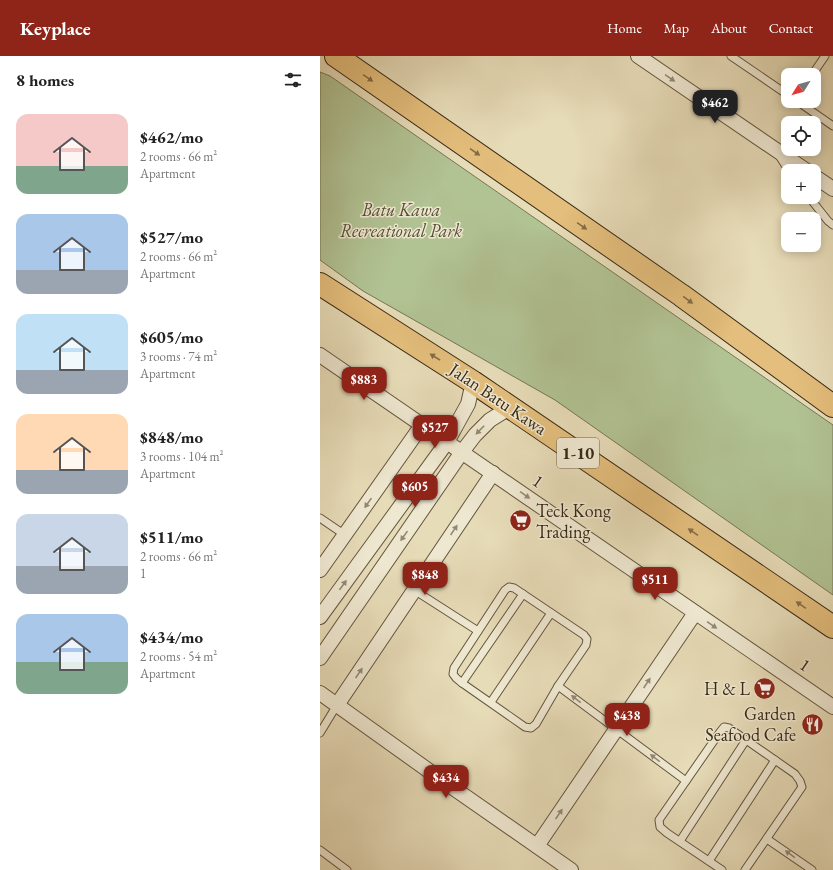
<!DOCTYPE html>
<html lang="en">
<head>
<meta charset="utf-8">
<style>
  :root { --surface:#fff; --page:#f2f2f2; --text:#222; --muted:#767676; --accent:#8f2418 }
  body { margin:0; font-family:"EB Garamond",serif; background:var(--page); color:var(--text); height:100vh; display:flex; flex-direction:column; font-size:15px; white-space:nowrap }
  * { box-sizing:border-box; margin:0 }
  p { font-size:13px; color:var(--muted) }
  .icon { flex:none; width:22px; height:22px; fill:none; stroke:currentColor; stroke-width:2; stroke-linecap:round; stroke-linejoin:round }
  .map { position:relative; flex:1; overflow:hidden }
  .panel { display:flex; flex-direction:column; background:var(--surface); width:320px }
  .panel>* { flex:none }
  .needle { width:26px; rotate:233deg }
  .controls { position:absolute; left:461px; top:12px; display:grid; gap:8px }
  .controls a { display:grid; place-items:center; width:40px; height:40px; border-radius:8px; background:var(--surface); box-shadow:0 2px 10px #0003; font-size:20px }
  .price { position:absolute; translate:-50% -34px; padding:0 9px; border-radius:8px; background:var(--accent); color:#fff; font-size:13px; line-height:26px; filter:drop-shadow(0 1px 2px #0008) }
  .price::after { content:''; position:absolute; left:50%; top:24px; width:12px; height:9px; margin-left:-6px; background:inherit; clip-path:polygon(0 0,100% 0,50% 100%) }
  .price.selected { background:#222; color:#fff }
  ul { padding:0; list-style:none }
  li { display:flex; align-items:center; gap:12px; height:100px; padding:0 16px }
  li span { display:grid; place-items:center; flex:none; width:112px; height:80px; border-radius:12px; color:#555 }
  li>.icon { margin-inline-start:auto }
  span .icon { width:48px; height:48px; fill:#fffc; stroke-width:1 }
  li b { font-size:17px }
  h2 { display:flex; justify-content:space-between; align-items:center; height:48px; padding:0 16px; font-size:17px }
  header { display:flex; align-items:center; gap:24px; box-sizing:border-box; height:56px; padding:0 20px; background:var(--accent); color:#fff }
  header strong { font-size:19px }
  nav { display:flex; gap:22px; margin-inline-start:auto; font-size:14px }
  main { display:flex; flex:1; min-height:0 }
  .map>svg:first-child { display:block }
  .green { fill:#b1c293; stroke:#747654 }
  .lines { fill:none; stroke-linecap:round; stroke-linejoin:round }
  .lane-casing { stroke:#64563e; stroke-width:9 }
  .street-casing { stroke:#64563e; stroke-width:16 }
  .highway-casing { stroke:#382916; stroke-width:24 }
  .lane { stroke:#efe8d1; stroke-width:7 }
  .street { stroke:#efe8d1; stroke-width:14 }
  .highway { stroke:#e4be7c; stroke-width:22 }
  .oneway { fill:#856c44 }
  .oneway2 { fill:#948874 }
  .labels { text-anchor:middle; stroke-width:3; stroke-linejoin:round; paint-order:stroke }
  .shield { fill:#efe8d1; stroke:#6f624e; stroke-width:1 }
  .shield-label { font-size:17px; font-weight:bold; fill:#382916 }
  .park-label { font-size:18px; font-style:italic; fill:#564f35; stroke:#efe8d1 }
  .street-label { font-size:18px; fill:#382916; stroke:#efe8d1 }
  .poi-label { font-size:18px; fill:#382916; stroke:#efe8d1; text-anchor:end }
</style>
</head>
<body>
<header>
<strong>Keyplace</strong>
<nav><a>Home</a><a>Map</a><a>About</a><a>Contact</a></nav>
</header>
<main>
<section class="panel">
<h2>8 homes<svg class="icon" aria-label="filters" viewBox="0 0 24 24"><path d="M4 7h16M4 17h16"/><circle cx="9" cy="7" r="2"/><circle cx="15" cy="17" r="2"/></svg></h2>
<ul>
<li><span style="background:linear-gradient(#f6c9c9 65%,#7fa58c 0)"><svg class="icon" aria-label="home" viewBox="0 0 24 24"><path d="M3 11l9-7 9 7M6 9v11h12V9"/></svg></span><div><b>$462/mo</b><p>2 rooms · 66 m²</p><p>Apartment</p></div></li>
<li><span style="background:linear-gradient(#a9c7e8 70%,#9aa5b1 0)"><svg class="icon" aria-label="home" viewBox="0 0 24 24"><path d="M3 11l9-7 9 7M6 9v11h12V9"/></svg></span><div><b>$527/mo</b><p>2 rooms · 66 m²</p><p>Apartment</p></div></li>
<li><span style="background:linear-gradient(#bfe0f5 70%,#9aa5b1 0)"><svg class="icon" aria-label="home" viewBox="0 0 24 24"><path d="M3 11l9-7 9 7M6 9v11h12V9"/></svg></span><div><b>$605/mo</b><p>3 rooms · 74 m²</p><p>Apartment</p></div></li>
<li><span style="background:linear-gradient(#ffd9b3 70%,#9aa5b1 0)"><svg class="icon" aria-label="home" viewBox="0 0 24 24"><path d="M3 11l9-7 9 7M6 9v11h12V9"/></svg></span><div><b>$848/mo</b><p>3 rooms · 104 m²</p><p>Apartment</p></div></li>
<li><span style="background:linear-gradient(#c9d6e8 65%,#9aa5b1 0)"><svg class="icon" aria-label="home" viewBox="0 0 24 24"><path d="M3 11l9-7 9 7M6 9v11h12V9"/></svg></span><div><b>$511/mo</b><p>2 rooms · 66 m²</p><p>1</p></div></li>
<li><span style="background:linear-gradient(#a9c7e8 60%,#7fa58c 0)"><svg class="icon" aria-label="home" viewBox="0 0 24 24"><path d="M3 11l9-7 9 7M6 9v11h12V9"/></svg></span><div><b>$434/mo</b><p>2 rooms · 54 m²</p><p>Apartment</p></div></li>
</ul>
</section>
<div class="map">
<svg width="513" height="814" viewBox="0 0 513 814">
  <rect width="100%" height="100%" fill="#e7dcb8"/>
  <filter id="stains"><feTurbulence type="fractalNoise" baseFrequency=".005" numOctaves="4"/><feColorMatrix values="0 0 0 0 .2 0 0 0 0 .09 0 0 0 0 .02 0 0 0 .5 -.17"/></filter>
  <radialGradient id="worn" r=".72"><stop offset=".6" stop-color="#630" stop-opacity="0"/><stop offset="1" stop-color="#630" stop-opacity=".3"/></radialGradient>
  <path class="green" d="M0 16 10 20 513 369V539L235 344 43 235 0 204Z"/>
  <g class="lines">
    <defs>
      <g id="lane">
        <path d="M411 0 468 39"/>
        <path d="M492 19 505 0"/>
        <path d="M477 45 513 70"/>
        <path d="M460 101 469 115"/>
        <path d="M489 141 508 165 513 169"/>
        <path d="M0 462 25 479"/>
        <path d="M189 531 194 532 203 538 264 579 267 583 266 589 238 630 216 668 211 672 205 671 142 627 136 622 133 618 134 612 185 534Z"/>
        <path d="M94 534 158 575"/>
        <path d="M142 627 203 538"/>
        <path d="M238 630 366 725"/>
        <path d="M171 646 231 557"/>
        <path d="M0 677 17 649"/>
        <path d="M447 783 492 814"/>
        <path d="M360 785 426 684"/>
        <path d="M0 794 27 814"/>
        <path d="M389 805 455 704"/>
        <path d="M402 814 347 777 340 771 339 764 400 676 404 671 409 672 475 718 480 725 482 731 425 814"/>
      </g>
      <g id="street">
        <path d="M318 0 487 115"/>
        <path d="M494 120 513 133"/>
        <path d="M0 299 513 651"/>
        <path d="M0 514 102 369"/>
        <path d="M0 561 127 386 148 348 153 326"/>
        <path d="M0 602 142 396 155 379 170 364 191 351"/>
        <path d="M0 637 119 722 251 814"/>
        <path d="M17 649 173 417"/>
        <path d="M217 790 375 557"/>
      </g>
      <g id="highway">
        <path d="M16 0 361 239 513 350"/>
        <path d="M0 228 153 326 513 571"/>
      </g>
    </defs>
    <use href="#lane" class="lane-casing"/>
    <use href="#street" class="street-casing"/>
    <use href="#highway" class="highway-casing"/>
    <use href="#lane" class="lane"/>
    <use href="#street" class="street"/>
    <use href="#highway" class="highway"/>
  </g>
  <defs><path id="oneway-solid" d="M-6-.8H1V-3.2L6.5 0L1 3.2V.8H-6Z"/></defs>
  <g class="oneway">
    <use href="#oneway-solid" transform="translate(48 22) rotate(35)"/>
    <use href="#oneway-solid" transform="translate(155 96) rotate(35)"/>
    <use href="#oneway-solid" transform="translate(262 170) rotate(35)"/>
    <use href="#oneway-solid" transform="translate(368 244) rotate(36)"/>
    <use href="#oneway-solid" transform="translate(115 301) rotate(-148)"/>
    <use href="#oneway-solid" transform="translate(373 476) rotate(-146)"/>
    <use href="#oneway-solid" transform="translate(481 549) rotate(-146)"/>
  </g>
  <g class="oneway2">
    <use href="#oneway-solid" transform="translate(350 22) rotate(34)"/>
    <use href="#oneway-solid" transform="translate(160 374) rotate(134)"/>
    <use href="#oneway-solid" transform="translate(205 439) rotate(35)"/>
    <use href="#oneway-solid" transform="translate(48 447) rotate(125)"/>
    <use href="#oneway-solid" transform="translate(134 474) rotate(-56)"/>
    <use href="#oneway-solid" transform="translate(84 480) rotate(125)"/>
    <use href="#oneway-solid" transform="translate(23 529) rotate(-54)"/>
    <use href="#oneway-solid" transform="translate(392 569) rotate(34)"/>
    <use href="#oneway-solid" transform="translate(39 617) rotate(-56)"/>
    <use href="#oneway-solid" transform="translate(327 627) rotate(-56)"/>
    <use href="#oneway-solid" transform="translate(256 643) rotate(-143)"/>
    <use href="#oneway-solid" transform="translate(335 702) rotate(-143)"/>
    <use href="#oneway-solid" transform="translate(239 758) rotate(-56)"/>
    <use href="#oneway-solid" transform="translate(470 798) rotate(-144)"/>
  </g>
  <defs>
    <symbol id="supermarket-disc" viewBox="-11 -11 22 22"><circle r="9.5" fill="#8f2418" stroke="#efe8d1"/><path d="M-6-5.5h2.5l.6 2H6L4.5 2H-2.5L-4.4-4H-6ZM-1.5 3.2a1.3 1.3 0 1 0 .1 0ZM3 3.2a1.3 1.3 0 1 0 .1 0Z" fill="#fff"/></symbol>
    <symbol id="restaurant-disc" viewBox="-11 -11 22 22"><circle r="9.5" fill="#8f2418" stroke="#efe8d1"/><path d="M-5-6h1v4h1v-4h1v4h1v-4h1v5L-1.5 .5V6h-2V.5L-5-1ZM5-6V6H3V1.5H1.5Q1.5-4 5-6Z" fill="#fff"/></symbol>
  </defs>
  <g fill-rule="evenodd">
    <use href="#supermarket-disc" x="188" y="452" width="25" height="25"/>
    <use href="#supermarket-disc" x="432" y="620" width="25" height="25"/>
    <use href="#restaurant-disc" x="480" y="656" width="25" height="25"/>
  </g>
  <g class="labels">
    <rect class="shield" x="237" y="382" width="42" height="30" rx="3"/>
    <g class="shield-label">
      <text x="258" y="403">1-10</text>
    </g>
    <g class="park-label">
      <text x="81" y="160">Batu Kawa<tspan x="81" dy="21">Recreational Park</tspan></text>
    </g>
    <g class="street-label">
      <text transform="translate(178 343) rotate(34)" y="6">Jalan Batu Kawa</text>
      <text transform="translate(218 425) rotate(35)" y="6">1</text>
      <text transform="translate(485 609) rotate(34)" y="6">1</text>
    </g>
    <g class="poi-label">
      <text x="216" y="461" text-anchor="start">Teck Kong<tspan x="216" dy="21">Trading</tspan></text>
      <text x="430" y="639">H &amp; L</text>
      <text x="476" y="664">Garden<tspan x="476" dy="21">Seafood Cafe</tspan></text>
    </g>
  </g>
  <rect width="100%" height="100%" filter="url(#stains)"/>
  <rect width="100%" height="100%" fill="url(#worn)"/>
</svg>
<div class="controls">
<a><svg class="needle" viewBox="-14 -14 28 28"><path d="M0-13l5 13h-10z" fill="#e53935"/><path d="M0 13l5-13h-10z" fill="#767676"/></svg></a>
<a><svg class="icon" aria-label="locate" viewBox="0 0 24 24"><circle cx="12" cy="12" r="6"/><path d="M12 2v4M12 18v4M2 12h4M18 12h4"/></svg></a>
<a>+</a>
<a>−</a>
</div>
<b class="price selected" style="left:395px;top:68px">$462</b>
<b class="price" style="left:44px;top:345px">$883</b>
<b class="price" style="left:115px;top:393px">$527</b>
<b class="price" style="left:95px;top:452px">$605</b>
<b class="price" style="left:105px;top:540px">$848</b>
<b class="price" style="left:335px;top:545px">$511</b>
<b class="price" style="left:307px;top:681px">$438</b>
<b class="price" style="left:126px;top:743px">$434</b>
</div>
</main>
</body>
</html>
